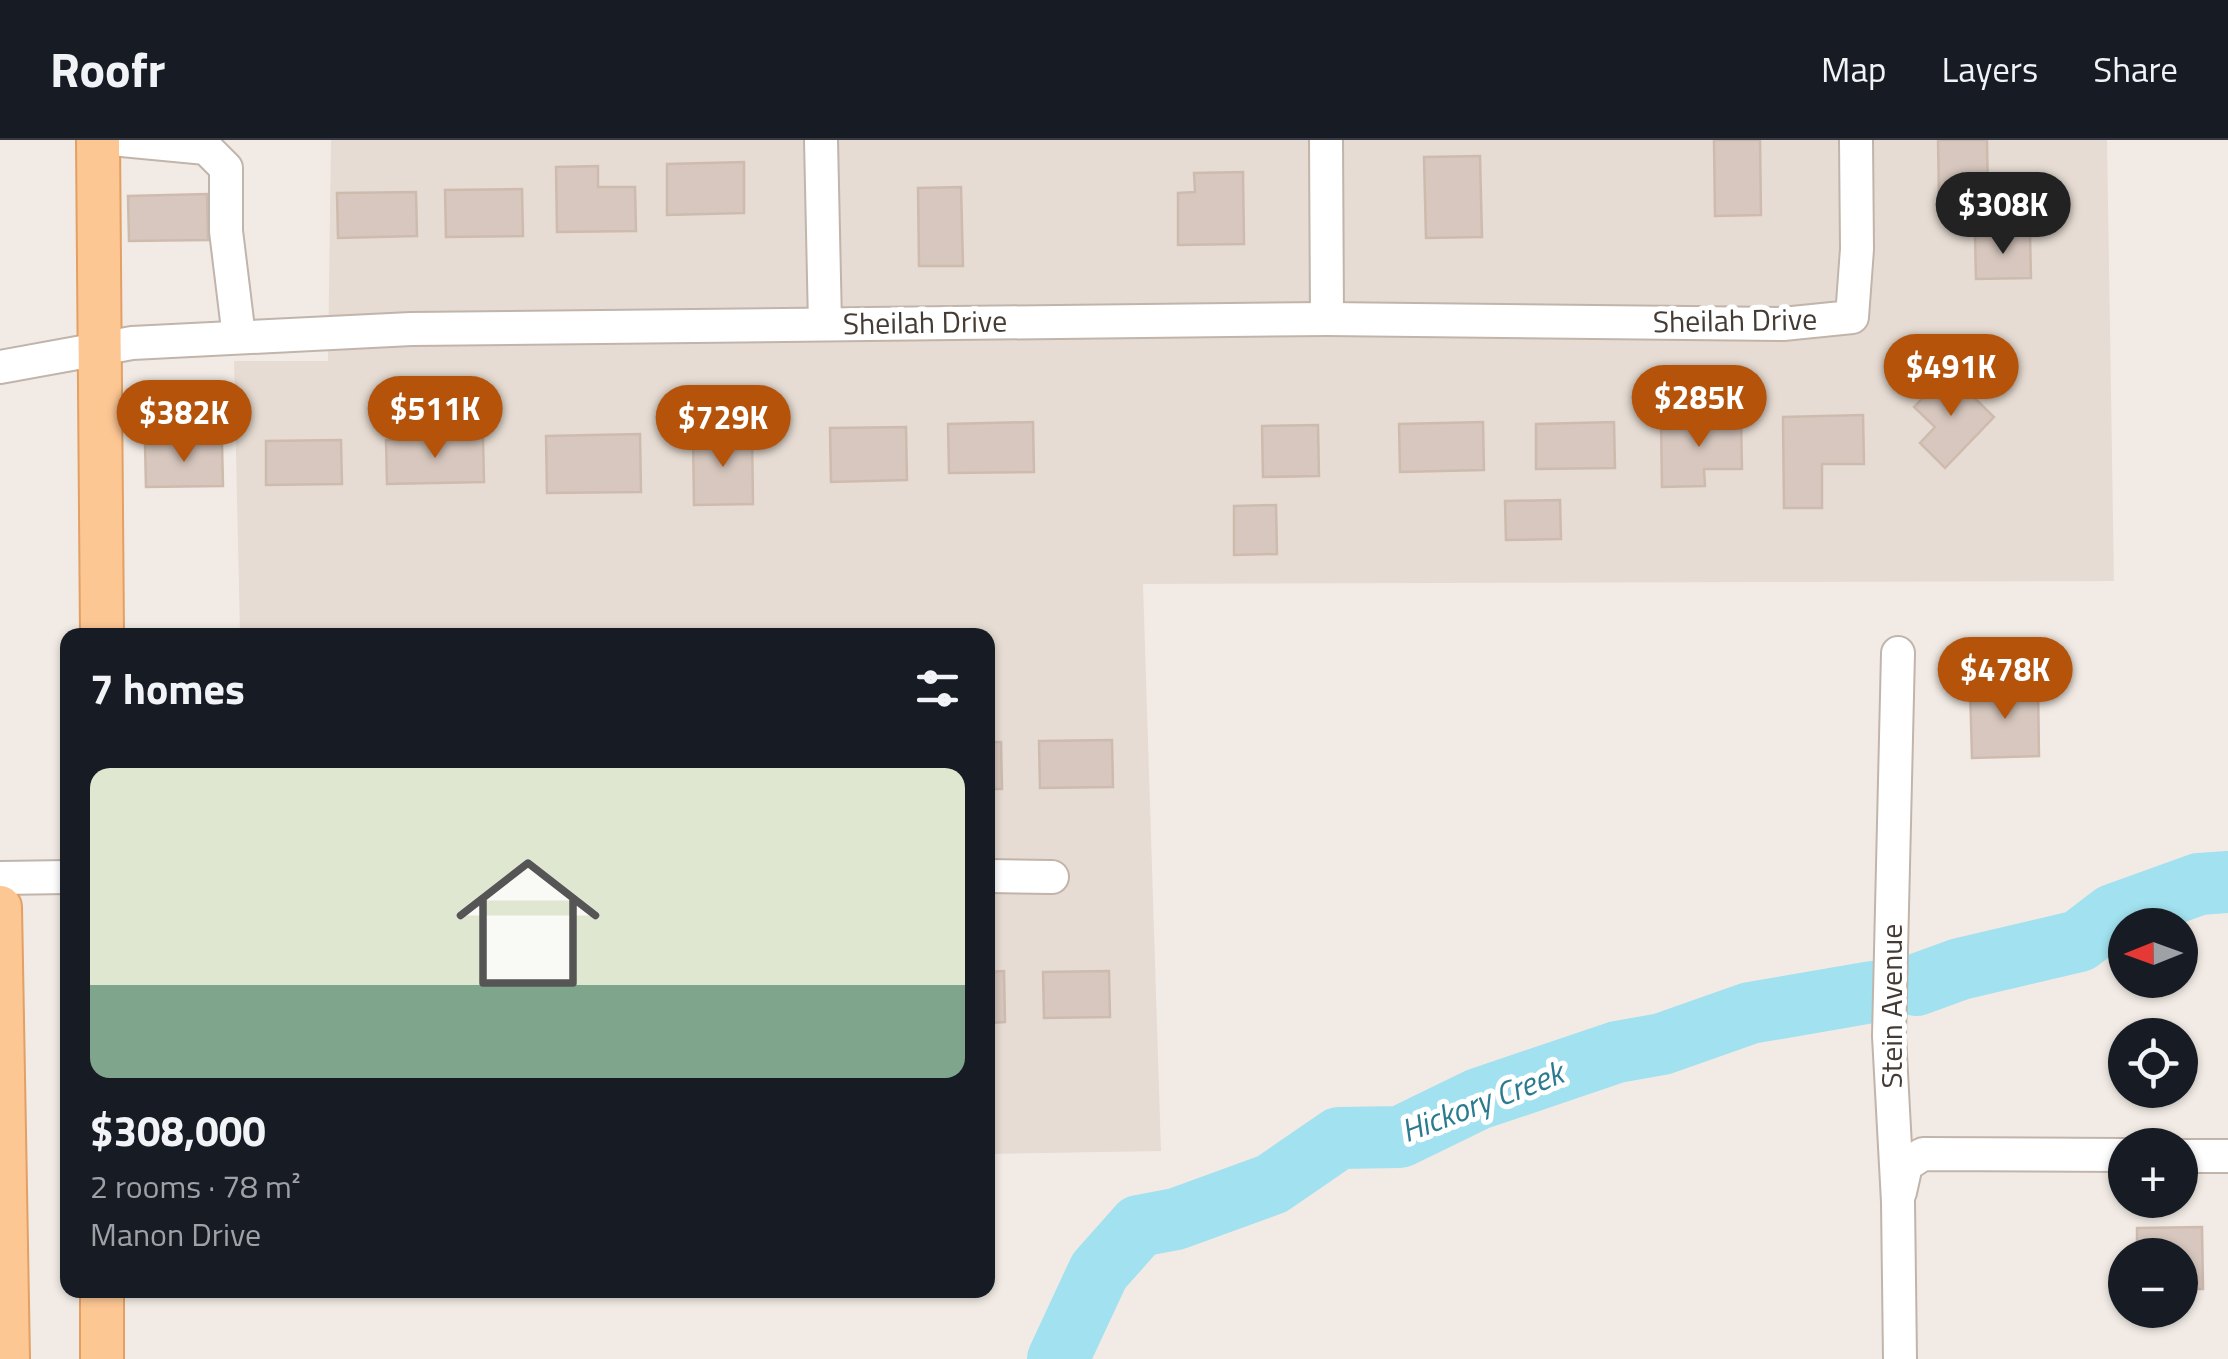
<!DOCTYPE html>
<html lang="en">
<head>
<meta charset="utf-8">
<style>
  :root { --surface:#171b24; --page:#242831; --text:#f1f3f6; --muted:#9ea1a6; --line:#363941; --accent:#b45309 }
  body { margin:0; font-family:"Titillium Web",sans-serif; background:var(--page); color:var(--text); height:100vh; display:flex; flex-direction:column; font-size:38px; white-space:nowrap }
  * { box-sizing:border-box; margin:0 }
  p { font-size:32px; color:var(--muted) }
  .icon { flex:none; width:55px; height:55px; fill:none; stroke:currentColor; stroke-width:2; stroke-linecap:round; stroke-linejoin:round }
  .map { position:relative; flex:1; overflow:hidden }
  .side { position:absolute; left:60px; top:488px; width:935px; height:670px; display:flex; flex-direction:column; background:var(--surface); border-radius:20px; box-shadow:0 2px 8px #0004 }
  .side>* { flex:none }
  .needle { width:65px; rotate:269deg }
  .fabs { position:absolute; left:2108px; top:768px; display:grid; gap:20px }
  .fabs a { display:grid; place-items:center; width:90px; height:90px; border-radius:50%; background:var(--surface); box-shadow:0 2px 8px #0004; font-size:50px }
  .price { position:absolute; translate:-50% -85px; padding:0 22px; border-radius:35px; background:var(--accent); color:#fff; font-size:32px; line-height:65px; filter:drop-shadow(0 2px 5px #0008) }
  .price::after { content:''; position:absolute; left:50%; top:60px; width:30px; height:22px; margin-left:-15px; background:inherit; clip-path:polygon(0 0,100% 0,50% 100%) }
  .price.active { background:#222; color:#fff }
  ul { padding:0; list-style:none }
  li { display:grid; align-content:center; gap:20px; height:530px; padding:0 30px }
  li span { display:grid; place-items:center; height:310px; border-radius:20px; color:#555 }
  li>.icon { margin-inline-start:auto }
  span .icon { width:180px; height:180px; fill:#fffc; stroke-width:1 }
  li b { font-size:42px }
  h2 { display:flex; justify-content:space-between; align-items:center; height:120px; padding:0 30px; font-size:42px }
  header { display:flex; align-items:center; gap:60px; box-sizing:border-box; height:140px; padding:0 50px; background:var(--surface); border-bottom:2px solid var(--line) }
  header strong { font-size:48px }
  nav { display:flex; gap:55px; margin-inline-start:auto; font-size:35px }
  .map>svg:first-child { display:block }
  .residential { fill:#e6dcd3 }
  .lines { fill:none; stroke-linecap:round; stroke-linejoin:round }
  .river { stroke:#a2e1ef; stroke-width:62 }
  .building { fill:#d7c7be; stroke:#cebbae; stroke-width:2.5 }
  .minor-casing { stroke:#c1b4ab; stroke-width:36 }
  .major-casing { stroke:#e2a064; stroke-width:46 }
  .minor { stroke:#fff; stroke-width:32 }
  .major { stroke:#fdc794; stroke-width:42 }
  .labels { text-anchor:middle; stroke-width:10; stroke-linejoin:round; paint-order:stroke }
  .street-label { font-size:30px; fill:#453b35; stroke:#fff }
  .water-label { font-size:32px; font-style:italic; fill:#2a7b8f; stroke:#fff }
</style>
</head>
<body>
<header>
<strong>Roofr</strong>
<nav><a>Map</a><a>Layers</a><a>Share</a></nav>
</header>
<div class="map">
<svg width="2228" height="1219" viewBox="0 0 2228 1219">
  <rect width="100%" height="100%" fill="#f2ebe5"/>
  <path class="residential" d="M331 0H2107L2114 441 1143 444 1161 1011 988 1014V495H240L234 221H328Z"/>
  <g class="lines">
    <g class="river">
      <path d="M1916 845 1960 829 2079 801 2113 775 2199 744 2228 742"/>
      <path d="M1058 1219 1099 1131 1139 1086 1176 1079 1272 1044 1339 998 1400 997 1478 959 1617 912 1662 904 1750 873 1872 852"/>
    </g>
  </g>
  <g class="building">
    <path d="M1714 0H1760L1761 75 1715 76Z"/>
    <path d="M1938 0H1987L1988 60H1939Z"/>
    <path d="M1480 16 1482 97 1426 98 1424 17Z"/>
    <path d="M744 22V73L667 75V24Z"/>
    <path d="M598 26V47H635L636 91 557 92 556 27Z"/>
    <path d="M1243 32 1244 104 1178 105V53L1195 52 1194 33Z"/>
    <path d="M961 47 963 126H919L918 48Z"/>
    <path d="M522 49 523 96 446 97 445 50Z"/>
    <path d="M416 52 417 96 338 98 337 53Z"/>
    <path d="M207 54 208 100 129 101 128 56Z"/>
    <path d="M2030 95 2031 138 1976 139 1975 96Z"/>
    <path d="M1948 232 1994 277 1945 328 1920 303 1935 287 1914 267Z"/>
    <path d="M1863 275 1864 324H1822V368H1784L1783 277Z"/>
    <path d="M1741 279 1742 329H1704L1705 346 1662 347 1661 280Z"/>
    <path d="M1033 282 1034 332 949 333 948 284Z"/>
    <path d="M1483 282 1484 330 1400 332 1399 284Z"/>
    <path d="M1614 282 1615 328 1536 329V284Z"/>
    <path d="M1318 285 1319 336 1263 337 1262 286Z"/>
    <path d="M906 287 907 340 831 342 830 288Z"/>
    <path d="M640 294 641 352 547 353 546 296Z"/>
    <path d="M752 295 753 364 694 365 693 296Z"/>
    <path d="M483 298 484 342 387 344 386 300Z"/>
    <path d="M341 300 342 344 266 345V301Z"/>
    <path d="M222 303 223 346 146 347 145 304Z"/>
    <path d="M1560 360 1561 399 1506 400 1505 361Z"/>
    <path d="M1276 365 1277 414 1234 415V366Z"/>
    <path d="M2038 546 2039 616 1972 618 1970 547Z"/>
    <path d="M1112 600 1113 647 1040 648 1039 601Z"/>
    <path d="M988 602H1001L1002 649H988Z"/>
    <path d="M1004 831 1005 882 988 883V832Z"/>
    <path d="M1109 831 1110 877 1044 878 1043 832Z"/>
    <path d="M2202 1087 2203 1149H2180V1115H2137V1088Z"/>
  </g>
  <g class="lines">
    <defs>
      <g id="minor">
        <path d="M122 0 206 8 226 28V91L239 197"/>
        <path d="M821 0 825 184"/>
        <path d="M1326 0 1327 179"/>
        <path d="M0 227 132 203 411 189 1327 179 1783 184 1852 177 1857 109 1856 0"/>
        <path d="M1898 513 1889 896 1898 1062 1900 1219"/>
        <path d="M988 736 1052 737"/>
        <path d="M0 738 68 737"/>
        <path d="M2180 1016H2228"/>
        <path d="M1900 1052 1906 1025 1923 1014 2125 1015"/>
      </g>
      <g id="major">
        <path d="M98 0 102 495"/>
        <path d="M0 767 8 1219"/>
        <path d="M102 1219V1150"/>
      </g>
    </defs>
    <use href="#minor" class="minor-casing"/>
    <use href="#major" class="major-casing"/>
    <use href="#minor" class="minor"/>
    <use href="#major" class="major"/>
  </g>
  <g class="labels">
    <g class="street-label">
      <text transform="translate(1735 181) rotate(-1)" y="10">Sheilah Drive</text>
      <text transform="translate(925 183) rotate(-1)" y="10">Sheilah Drive</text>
      <text transform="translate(1892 866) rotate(-90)" y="10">Stein Avenue</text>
    </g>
    <g class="water-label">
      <text transform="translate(1482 962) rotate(-21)" y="11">Hickory Creek</text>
    </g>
  </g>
</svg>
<div class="fabs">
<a><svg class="needle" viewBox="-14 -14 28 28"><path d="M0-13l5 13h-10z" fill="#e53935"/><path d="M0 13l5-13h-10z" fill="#9ea1a6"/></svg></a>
<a><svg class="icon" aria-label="locate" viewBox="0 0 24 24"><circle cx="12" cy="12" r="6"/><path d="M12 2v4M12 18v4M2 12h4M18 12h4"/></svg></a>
<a>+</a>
<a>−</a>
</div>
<b class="price active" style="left:2003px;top:117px">$308K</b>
<b class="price" style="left:1951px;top:279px">$491K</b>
<b class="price" style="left:1699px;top:310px">$285K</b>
<b class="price" style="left:435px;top:321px">$511K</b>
<b class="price" style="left:184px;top:325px">$382K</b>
<b class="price" style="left:723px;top:330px">$729K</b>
<b class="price" style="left:2005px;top:582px">$478K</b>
<section class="side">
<h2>7 homes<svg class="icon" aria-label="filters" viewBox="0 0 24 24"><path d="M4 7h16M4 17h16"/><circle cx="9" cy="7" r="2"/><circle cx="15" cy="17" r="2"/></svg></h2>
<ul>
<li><span style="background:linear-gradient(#dfe7d0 70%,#7fa58c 0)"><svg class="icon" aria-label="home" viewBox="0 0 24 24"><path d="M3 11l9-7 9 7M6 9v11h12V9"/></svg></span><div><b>$308,000</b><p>2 rooms · 78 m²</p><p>Manon Drive</p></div></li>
</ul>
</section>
</div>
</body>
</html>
